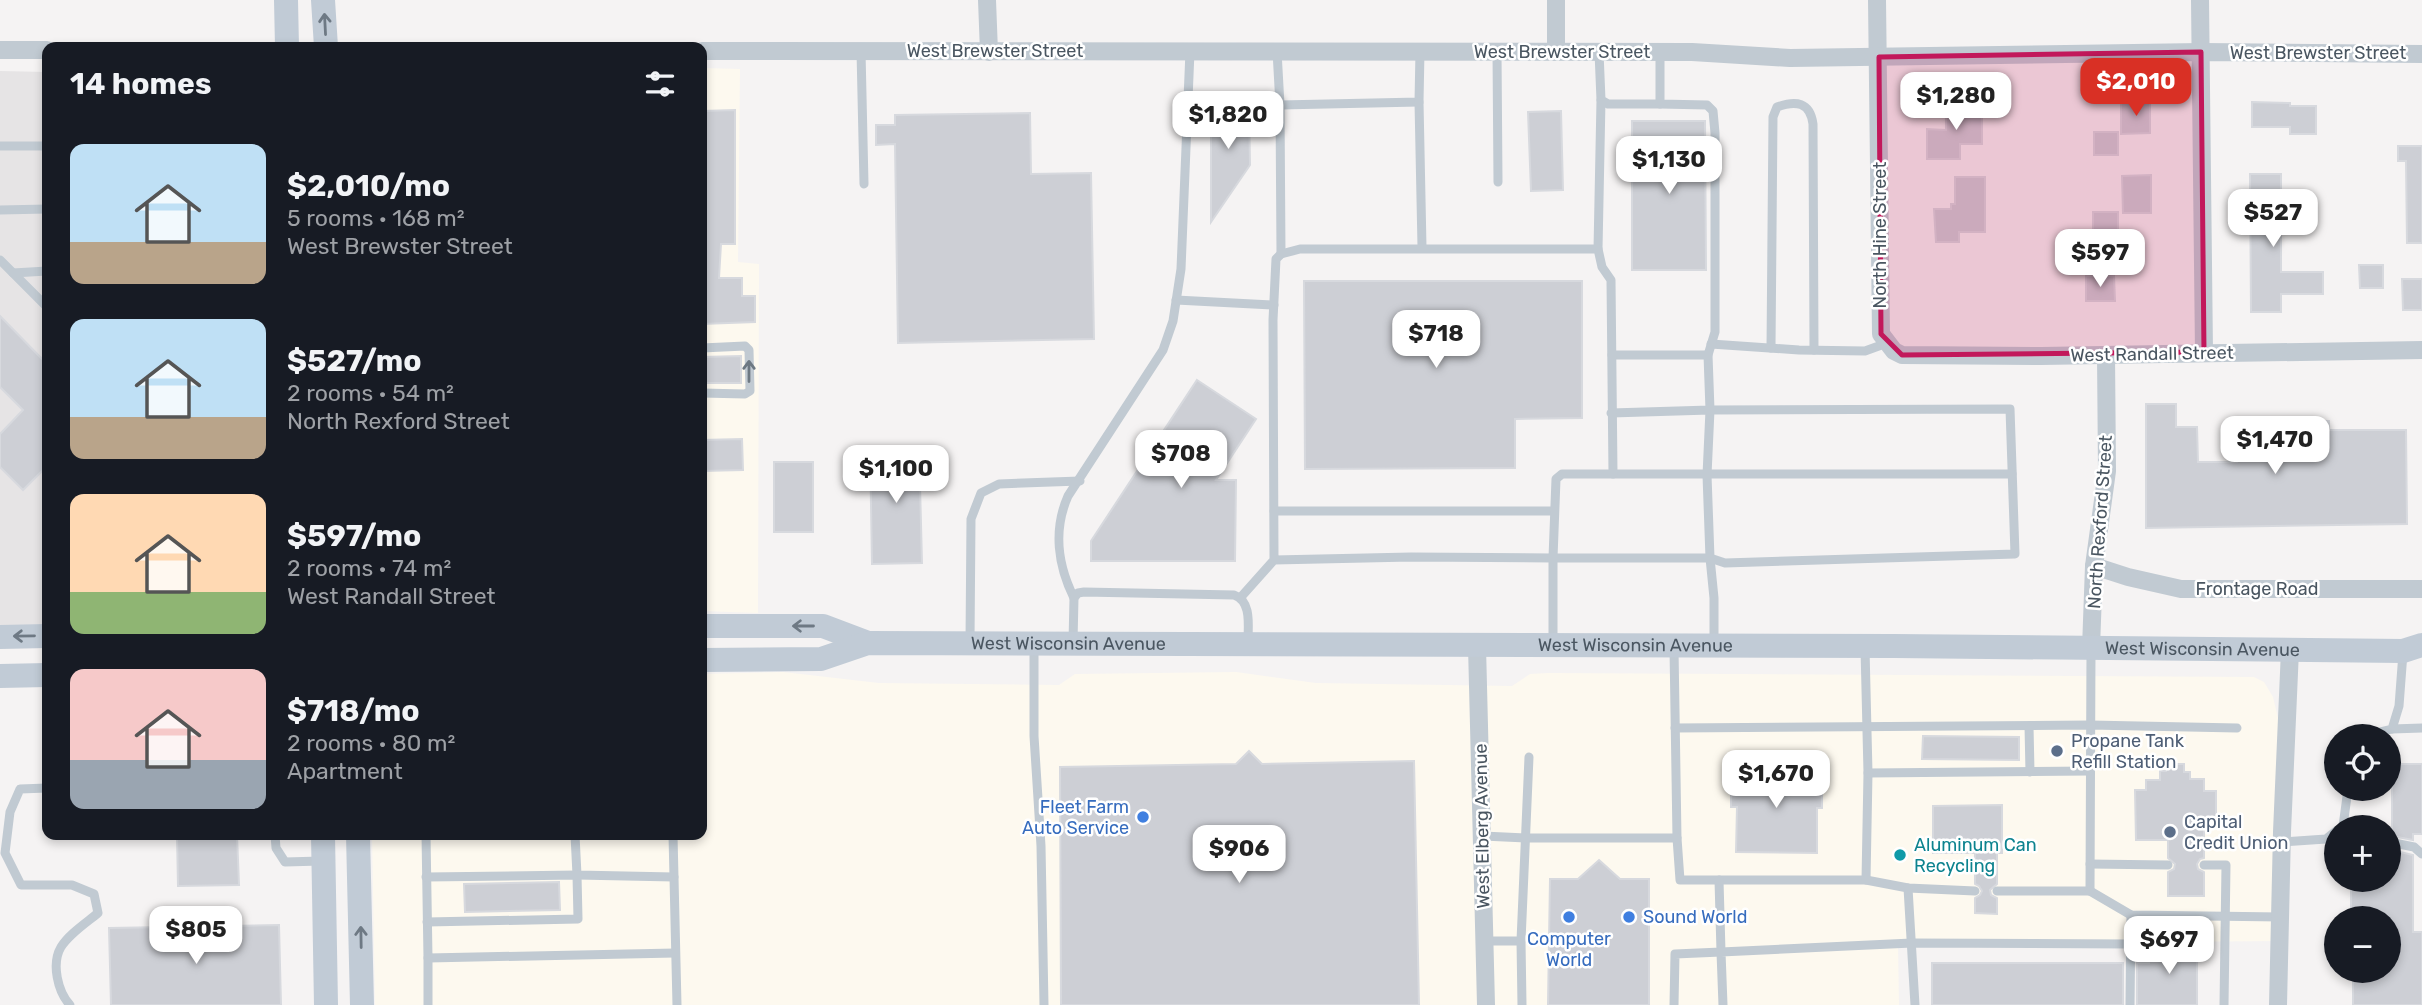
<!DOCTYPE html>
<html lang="en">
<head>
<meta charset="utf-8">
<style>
  :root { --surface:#171b24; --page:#20242c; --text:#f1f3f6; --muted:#9ea1a6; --accent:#d93025 }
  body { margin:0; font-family:Rubik,sans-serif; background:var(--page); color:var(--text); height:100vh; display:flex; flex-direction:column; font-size:26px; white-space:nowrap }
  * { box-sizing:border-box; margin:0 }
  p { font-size:23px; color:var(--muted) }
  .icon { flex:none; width:38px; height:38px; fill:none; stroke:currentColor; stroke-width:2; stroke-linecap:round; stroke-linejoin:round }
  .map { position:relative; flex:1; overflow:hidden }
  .sheet { position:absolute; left:42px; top:42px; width:665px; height:798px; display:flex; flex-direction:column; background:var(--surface); border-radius:14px; box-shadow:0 4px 10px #0003 }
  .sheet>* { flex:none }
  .tools { position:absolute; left:2324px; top:724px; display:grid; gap:14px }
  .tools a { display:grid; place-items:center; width:77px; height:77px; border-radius:50%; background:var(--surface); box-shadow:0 4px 10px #0003; font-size:35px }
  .price { position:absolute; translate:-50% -60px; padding:0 16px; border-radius:14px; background:#fff; color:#222; font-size:23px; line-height:46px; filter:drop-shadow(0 2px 4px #0008) }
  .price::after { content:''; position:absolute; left:50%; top:42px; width:21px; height:16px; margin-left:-10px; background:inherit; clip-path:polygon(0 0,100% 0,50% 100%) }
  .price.active { background:var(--accent); color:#fff }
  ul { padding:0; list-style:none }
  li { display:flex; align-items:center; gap:21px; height:175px; padding:0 28px }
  li span { display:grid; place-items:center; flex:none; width:196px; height:140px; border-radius:14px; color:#555 }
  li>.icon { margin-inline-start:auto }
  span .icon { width:84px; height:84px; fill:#fffc; stroke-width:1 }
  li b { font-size:30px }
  h2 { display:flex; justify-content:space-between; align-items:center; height:84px; padding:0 28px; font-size:30px }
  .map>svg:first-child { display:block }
  .commercial { fill:#fdf9ef }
  .education { fill:#e6e4e5 }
  .building { fill:#cdcfd5; stroke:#d7d9de; stroke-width:2 }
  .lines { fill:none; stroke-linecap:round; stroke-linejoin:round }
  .lane { stroke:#c1cad2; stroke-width:9 }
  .street { stroke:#c1cad2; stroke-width:18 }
  .secondary { stroke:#c1cbd6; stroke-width:24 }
  .oneway { stroke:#6e7984 }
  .oneway2 { stroke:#6e7983 }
  .marked { fill:#c2185b; fill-opacity:0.2; stroke:#c2185b; stroke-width:5; stroke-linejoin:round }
  .service-dot { fill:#5c6f8a; stroke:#fff; stroke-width:2.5 }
  .shop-dot { fill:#3f7fe0; stroke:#fff; stroke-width:2.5 }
  .culture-dot { fill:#0f9aa8; stroke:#fff; stroke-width:2.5 }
  .labels { text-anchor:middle; stroke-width:5; stroke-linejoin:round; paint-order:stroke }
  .street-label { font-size:18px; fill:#4a5661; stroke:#fff }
  .service-label { font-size:18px; fill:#4e5e75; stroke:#fff; text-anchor:start }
  .shop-label { font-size:18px; fill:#366cbe; stroke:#fff; text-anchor:end }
  .culture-label { font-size:18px; fill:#0d838f; stroke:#fff; text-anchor:start }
</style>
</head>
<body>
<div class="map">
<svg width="2422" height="1005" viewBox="0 0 2422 1005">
  <rect width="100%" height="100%" fill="#f5f3f3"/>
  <g class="commercial">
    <path d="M702 68 740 69 738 262 759 264 758 613 702 611Z"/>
    <path d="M783 672 879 683 1059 685 1075 674 1236 672 1316 683 1512 686 1530 674 1548 673 2254 677 2264 682 2273 697 2285 748 2281 941 1898 944 1899 1005H375L372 835H702V674Z"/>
  </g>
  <path class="education" d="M0 71 47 72V625L0 626Z"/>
  <g class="building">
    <path d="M2150 102V133L2121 134V103Z"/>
    <path d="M2252 102 2290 103V106H2316V134H2290V127H2252Z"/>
    <path d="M1946 104H1982V144H1960V159H1927V129L1946 130Z"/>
    <path d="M1211 105H1249L1250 165 1211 222Z"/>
    <path d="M735 110V244H721L719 278H742V296H755V322L702 324V111Z"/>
    <path d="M1561 111 1563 190 1531 191 1528 112Z"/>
    <path d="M1030 113 1031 174 1091 173 1094 339 898 343 895 144 876 145V125H895V115Z"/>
    <path d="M1632 121H1705L1706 270H1632Z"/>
    <rect x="2094" y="132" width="24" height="23"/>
    <path d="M2398 146H2422V243H2407L2406 161H2398Z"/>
    <path d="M2250 174H2281V210L2291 209V229H2281V272H2323V294H2281V312H2251Z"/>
    <path d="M2151 175V213H2123L2122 176Z"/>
    <path d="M1955 177H1985V232H1959V242H1936L1934 209H1951V204H1955Z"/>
    <rect x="2093" y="212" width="25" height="33"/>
    <path d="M2359 265H2383V288H2360Z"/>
    <path d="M2086 276H2114L2115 301H2086Z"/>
    <path d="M2402 279H2422V310H2403Z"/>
    <path d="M1304 281H1582V418L1515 419V468L1305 469Z"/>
    <path d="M0 316 47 364V466L23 490 0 467V434L23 410 0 387Z"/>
    <path d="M741 356V383H702V357Z"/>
    <path d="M1197 380 1256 419 1216 480H1236L1235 561H1091V541Z"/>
    <path d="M2146 404H2176V427H2197L2198 462H2237V422L2329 421V430H2406L2407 524 2146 528Z"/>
    <path d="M742 439 743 470 702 471V440Z"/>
    <path d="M919 446 922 563 872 564 870 447Z"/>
    <rect x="774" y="462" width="39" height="70"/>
    <path d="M1923 736 2019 737V760L1922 759Z"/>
    <path d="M1249 751 1262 764 1414 761 1419 1005H1061L1060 767 1236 764Z"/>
    <path d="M1743 759 1761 760V773H1822V808H1817V853L1736 852 1737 807H1731V773H1742Z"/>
    <path d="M2166 764H2184V772H2190V779H2204V791H2216V823H2204V858L2200 859 2197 864 2198 869 2204 872V896H2168V872L2174 869 2175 864 2168 858V840H2136L2135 790H2146V780H2160V771H2166Z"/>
    <path d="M2392 764H2422V834H2413V840L2392 836Z"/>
    <path d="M2002 805V853H1997V884L1990 890 1991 895 1997 898V914L1975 913V898L1980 895 1982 891 1979 886 1975 884V853H1933V806Z"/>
    <path d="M177 835H237L239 885 178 886Z"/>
    <path d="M2392 850 2413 855V932H2422V1005H2353V971H2389V919H2351V880H2389V857H2392Z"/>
    <path d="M1599 860 1620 879H1649V1005H1548L1550 879H1578Z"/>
    <path d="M559 882 560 910 465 912 464 884Z"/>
    <path d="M279 925 281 1005H111L109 928Z"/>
    <path d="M2149 944H2197V1005H2137V963H2149Z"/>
    <rect x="1932" y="963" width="191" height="42"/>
  </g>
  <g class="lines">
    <g class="lane">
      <path d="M861 51 864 184"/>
      <path d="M1277 51 1280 105 1419 102 1420 51"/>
      <path d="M1497 52 1498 182"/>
      <path d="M1599 52 1601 100 1608 104H1660"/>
      <path d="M1419 102 1422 247"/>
      <path d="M1280 105 1281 254"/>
      <path d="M0 146H47"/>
      <path d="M0 210 47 209"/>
      <path d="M1598 249 1601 100"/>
      <path d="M0 260 47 307"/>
      <path d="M13 273 47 271"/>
      <path d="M1176 300 1274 305"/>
      <path d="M1711 344 1799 350 1865 351 1887 343"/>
      <path d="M702 348 745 346 749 350 750 391 745 394 702 393"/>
      <path d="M1771 348 1773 117 1777 107C1796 100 1810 102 1813 124L1814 350"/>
      <path d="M1612 355H1708"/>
      <path d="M1611 413 1710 410 2010 409 2015 554 1725 563 1710 558 1707 475 1710 410 1708 355 1715 332V133L1713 111 1707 105 1660 104V52"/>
      <path d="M1613 474H2012"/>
      <path d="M1274 511H1554"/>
      <path d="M1241 597 1274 560 1273 320 1276 259 1281 254 1300 249H1598L1602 267 1611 280 1613 474H1562L1556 479 1553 558 1411 557 1274 560"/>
      <path d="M1074 598C1058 566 1053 530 1068 496L1163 350 1173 321 1181 269 1190 51"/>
      <path d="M970 641 971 519 981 493 999 484 1080 481"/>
      <path d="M1073 642 1074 598 1078 593 1084 592 1234 595C1252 601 1248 626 1248 641"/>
      <path d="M1553 645V558H1710L1714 598V643"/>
      <path d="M1034 646V736L1041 846 1044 1005"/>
      <path d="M1674 648 1677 838 1680 880H1866L1868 773 1865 648"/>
      <path d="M2029 726 2030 772"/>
      <path d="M1675 728 2090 725 2237 728"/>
      <path d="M2392 729 2422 728"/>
      <path d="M2359 737 2392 729 2399 706 2403 653"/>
      <path d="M1868 773 2090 771"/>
      <path d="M47 788 20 789 10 812 5 853 21 885H72L94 894 98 913C86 923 69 934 61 947 51 964 58 992 70 1005"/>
      <path d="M2341 828 2343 826 2348 789"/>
      <path d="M275 835 276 848 285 862 321 861"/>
      <path d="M426 835 428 958 675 953"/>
      <path d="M575 835 577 875 674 877"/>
      <path d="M673 835 677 1005"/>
      <path d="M1483 836 1526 838H1677"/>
      <path d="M2282 842 2326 839 2336 831"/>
      <path d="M2389 842 2414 847 2422 854"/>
      <path d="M2090 864 2168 865"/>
      <path d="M2204 865H2226L2224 1005"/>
      <path d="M426 877 577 875 578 919 427 922"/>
      <path d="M1866 880 1908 888 1975 891"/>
      <path d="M1908 888 1915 1005"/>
      <path d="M1997 891H2090L2091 650"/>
      <path d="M2090 891 2131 915 2281 917"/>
      <path d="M1484 941H1521L1529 757"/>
      <path d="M1521 941 1522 1005"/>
      <path d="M428 958V1005"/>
      <path d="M1674 1005 1675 954 1721 952 1719 880"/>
      <path d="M1723 1005 1721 952 1912 943 2131 944"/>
      <path d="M2130 1005 2131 915"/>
    </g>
    <g class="street">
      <path d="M987 0 989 52"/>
      <path d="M1556 0V52"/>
      <path d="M1877 0 1881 334 1894 351 1902 355 2041 356 2422 350"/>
      <path d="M2200 0 2204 352"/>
      <path d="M0 50H47"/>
      <path d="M702 51 1692 52 1790 58 2201 52 2422 54"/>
      <path d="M2094 566 2128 577 2181 589H2422"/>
      <path d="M1477 646 1486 1005"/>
      <path d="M2091 648 2094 566 2107 471 2106 355"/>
      <path d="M2278 1005 2282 832 2290 650"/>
    </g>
    <g class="secondary">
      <path d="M286 0 287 47"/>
      <path d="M323 0 326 47"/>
      <path d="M702 626H823L868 643"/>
      <path d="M0 637 47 636"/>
      <path id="s1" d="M702 660 821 659 868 643 1894 646 2403 651 2422 645"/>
      <path d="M0 676 47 675"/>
      <path d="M323 835 326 1005"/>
      <path d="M358 835 362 1005"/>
    </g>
  </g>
  <defs><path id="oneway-shaft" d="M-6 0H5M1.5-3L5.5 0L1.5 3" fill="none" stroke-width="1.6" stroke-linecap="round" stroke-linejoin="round" transform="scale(1.75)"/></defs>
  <g class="oneway">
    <use href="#oneway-shaft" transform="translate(325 24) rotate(-93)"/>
    <use href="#oneway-shaft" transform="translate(803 626) rotate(-180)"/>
    <use href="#oneway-shaft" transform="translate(24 636) rotate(179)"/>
    <use href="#oneway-shaft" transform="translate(361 937) rotate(-91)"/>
  </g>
  <use class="oneway2" href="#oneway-shaft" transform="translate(749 371) rotate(-90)"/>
  <path class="marked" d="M2201 52 2204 352 1902 355 1881 334 1879 57Z"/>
  <g class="service-dot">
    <circle cx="2057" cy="751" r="7"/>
    <circle cx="2170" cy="832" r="7"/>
  </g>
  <g class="shop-dot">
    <circle cx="1143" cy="817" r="7"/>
    <circle cx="1569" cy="917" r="7"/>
    <circle cx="1629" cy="917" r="7"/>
  </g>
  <circle class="culture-dot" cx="1900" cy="855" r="7"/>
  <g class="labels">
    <g class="street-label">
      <text x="995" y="57">West Brewster Street</text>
      <text x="1562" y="58">West Brewster Street</text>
      <text x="2318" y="59">West Brewster Street</text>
      <text transform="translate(1880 235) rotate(-90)" y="6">North Hine Street</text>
      <text transform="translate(2152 354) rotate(-1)" y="6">West Randall Street</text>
      <text transform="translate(2100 522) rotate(-86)" y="6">North Rexford Street</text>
      <text x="2257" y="595">Frontage Road</text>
      <text dy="6" stroke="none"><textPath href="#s1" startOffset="369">West Wisconsin Avenue</textPath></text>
      <text dy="6" stroke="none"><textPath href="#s1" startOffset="936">West Wisconsin Avenue</textPath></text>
      <text dy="6" stroke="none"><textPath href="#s1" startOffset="1503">West Wisconsin Avenue</textPath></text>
      <text transform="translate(1482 826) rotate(-91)" y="6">West Elberg Avenue</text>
    </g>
    <g class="service-label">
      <text x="2071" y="747">Propane Tank<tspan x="2071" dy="21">Refill Station</tspan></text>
      <text x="2184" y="828">Capital<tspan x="2184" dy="21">Credit Union</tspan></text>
    </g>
    <g class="shop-label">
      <text x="1129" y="813">Fleet Farm<tspan x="1129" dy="21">Auto Service</tspan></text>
      <text x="1643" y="923" text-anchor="start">Sound World</text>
      <text x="1569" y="945" text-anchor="middle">Computer<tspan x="1569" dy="21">World</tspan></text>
    </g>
    <g class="culture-label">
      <text x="1914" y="851">Aluminum Can<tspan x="1914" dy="21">Recycling</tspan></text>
    </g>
  </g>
</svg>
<div class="tools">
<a><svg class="icon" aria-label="locate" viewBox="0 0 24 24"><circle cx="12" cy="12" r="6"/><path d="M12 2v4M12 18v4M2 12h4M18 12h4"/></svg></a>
<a>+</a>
<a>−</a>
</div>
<b class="price active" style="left:2136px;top:118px">$2,010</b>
<b class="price" style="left:1956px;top:132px">$1,280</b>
<b class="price" style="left:1228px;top:151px">$1,820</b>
<b class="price" style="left:1669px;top:196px">$1,130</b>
<b class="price" style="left:2273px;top:249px">$527</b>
<b class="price" style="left:2100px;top:289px">$597</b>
<b class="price" style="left:1436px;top:370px">$718</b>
<b class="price" style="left:2275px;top:476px">$1,470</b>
<b class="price" style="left:1181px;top:490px">$708</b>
<b class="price" style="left:896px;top:505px">$1,100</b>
<b class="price" style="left:1776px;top:810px">$1,670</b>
<b class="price" style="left:1239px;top:885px">$906</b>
<b class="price" style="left:196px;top:966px">$805</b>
<b class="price" style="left:2169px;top:976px">$697</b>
<section class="sheet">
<h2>14 homes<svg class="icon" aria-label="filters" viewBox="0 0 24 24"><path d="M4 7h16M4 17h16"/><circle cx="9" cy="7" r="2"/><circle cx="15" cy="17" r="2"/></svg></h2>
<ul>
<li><span style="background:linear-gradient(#bfe0f5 70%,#b9a48a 0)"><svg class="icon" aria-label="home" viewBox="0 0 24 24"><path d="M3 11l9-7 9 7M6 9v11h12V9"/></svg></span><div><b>$2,010/mo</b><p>5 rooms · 168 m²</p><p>West Brewster Street</p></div></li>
<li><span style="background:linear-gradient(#bfe0f5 70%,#b9a48a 0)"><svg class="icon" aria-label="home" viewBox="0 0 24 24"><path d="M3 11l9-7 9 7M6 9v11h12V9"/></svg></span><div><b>$527/mo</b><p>2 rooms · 54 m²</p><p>North Rexford Street</p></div></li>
<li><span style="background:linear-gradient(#ffd9b3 70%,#8fb573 0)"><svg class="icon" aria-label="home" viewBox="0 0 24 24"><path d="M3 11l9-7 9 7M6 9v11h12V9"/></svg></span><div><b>$597/mo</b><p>2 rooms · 74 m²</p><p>West Randall Street</p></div></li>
<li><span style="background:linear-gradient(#f6c9c9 65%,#9aa5b1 0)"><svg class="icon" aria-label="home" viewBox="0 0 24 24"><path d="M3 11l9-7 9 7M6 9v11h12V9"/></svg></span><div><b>$718/mo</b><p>2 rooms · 80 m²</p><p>Apartment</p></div></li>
</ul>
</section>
</div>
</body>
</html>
